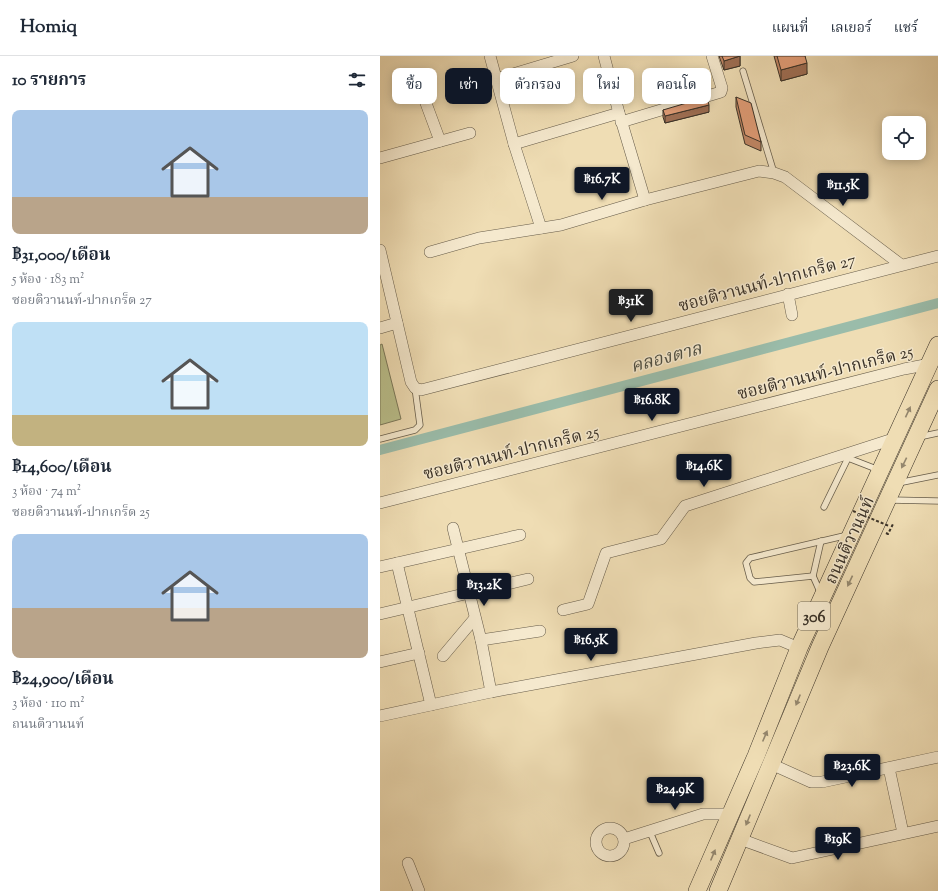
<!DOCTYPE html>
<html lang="th">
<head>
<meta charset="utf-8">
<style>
  :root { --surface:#fff; --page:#f6f6f7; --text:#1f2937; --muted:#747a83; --line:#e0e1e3; --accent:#111827 }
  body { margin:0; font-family:"Sorts Mill Goudy","Noto Serif Thai",serif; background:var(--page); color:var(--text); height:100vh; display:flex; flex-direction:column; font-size:15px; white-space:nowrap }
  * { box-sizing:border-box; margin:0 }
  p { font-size:13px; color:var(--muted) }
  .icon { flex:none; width:22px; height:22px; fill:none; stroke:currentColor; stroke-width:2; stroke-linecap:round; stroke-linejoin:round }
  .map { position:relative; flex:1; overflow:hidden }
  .side { display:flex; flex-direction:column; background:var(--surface); width:380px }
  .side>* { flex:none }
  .top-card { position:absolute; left:12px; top:12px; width:380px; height:36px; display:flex; gap:8px }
  .tools { position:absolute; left:502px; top:60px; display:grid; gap:8px }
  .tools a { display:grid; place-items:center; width:44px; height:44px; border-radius:8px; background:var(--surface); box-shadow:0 2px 10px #0003; font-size:20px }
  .price { position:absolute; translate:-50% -34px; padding:0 9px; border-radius:4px; background:var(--accent); color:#fff; font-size:13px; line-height:26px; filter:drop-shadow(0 1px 2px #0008) }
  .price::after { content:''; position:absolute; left:50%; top:24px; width:12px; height:9px; margin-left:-6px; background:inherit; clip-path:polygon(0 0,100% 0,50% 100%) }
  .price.current { background:#222; color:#fff }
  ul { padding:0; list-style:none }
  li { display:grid; align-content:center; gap:8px; height:212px; padding:0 12px }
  li span { display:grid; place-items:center; height:124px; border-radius:8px; color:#555 }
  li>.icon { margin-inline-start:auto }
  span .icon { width:72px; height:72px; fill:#fffc; stroke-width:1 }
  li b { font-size:17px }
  h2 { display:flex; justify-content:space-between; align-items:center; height:48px; padding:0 12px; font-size:17px }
  .chip { padding:0 14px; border-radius:8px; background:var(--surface); box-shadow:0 2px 10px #0003; font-size:14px; line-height:36px }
  .chip.current { background:var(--accent); color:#fff }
  header { display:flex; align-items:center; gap:24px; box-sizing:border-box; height:56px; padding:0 20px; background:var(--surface); border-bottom:1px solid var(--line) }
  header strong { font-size:19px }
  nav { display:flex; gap:22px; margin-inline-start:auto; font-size:14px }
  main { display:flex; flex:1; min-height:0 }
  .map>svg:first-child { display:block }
  .grass { fill:#bac08c; stroke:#7a785a }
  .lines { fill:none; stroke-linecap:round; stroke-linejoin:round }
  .canal { stroke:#9abcaa; stroke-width:10 }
  .lane-casing { stroke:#665c4a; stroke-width:7 }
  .street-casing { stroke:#665c4a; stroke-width:12 }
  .primary-casing { stroke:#393127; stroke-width:18 }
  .path { stroke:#393127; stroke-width:2; stroke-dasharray:3 2; stroke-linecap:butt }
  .lane { stroke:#f5e9ce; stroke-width:5.5 }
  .street { stroke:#f5e9ce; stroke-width:11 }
  .primary { stroke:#efddb4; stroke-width:17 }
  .path-bridge { stroke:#393127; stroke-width:2; stroke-dasharray:3 2; stroke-linecap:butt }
  .wall { fill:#c28766; stroke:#393127 }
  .shaded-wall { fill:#9e6e53; stroke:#393127 }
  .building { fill:#e29d77; stroke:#393127 }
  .oneway { fill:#94876e }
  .labels { text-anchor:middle; stroke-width:3; stroke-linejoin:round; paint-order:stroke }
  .shield { fill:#f5e9ce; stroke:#716859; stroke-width:1 }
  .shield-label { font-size:16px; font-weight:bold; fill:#393127 }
  .street-label { font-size:17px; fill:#393127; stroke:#f5e9ce }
  .water-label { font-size:18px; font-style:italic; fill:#4c4d41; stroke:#f5e9ce }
</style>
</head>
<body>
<header>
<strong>Homiq</strong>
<nav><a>แผนที่</a><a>เลเยอร์</a><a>แชร์</a></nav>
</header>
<main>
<section class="side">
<h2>10 รายการ<svg class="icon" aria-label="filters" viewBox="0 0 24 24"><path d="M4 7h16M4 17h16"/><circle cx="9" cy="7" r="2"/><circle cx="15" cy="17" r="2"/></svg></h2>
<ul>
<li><span style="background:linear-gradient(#a9c7e8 70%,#b9a48a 0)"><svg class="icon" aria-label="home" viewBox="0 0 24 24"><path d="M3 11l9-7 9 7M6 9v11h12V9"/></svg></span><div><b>฿31,000/เดือน</b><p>5 ห้อง · 183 m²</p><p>ซอยติวานนท์-ปากเกร็ด 27</p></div></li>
<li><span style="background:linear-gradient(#bfe0f5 75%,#c2b280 0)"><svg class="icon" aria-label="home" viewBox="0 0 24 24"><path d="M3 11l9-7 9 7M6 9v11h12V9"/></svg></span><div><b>฿14,600/เดือน</b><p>3 ห้อง · 74 m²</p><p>ซอยติวานนท์-ปากเกร็ด 25</p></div></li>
<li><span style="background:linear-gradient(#a9c7e8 60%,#b9a48a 0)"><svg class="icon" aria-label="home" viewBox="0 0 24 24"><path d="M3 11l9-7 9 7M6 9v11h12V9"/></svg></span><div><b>฿24,900/เดือน</b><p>3 ห้อง · 110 m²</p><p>ถนนติวานนท์</p></div></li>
</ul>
</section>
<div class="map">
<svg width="558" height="835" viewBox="0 0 558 835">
  <rect width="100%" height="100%" fill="#efddb4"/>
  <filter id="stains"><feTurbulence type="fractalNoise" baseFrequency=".005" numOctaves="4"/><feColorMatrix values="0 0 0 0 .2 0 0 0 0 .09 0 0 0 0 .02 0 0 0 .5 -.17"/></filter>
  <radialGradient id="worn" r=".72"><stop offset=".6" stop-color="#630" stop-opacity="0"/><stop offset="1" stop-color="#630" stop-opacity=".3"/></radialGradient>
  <path class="grass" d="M2 288 21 363 0 369V289Z"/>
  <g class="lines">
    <path class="canal" d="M0 394 558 247"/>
    <defs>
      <g id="lane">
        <path d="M363 15 394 117"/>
        <path d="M539 381 558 377"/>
        <path d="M0 383 35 374 40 369 35 332"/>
        <path d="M518 427 558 419"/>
        <path d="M511 444 558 445"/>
        <path d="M444 451 468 402 499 414"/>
        <path d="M433 520 441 485"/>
        <path d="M441 538 433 520 374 526 370 522 366 507 370 502 468 479"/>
        <path d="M270 776 279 797"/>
      </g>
      <g id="street">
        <path d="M110 0 134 88 161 172"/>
        <path d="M224 0 239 57 265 144"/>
        <path d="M37 23 60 85"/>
        <path d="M116 23 193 0"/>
        <path d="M241 66 341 36 342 32 332 0"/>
        <path d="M134 88 239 57"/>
        <path d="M0 102 90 77"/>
        <path d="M0 194 31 326 35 332 41 334 558 200"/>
        <path d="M50 196 99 182 181 169 265 144 379 115 394 117 405 121 520 208"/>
        <path d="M408 238 412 259"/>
        <path d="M0 272 17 267"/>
        <path d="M0 447 524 313 550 308"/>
        <path d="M73 472 101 584 111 636"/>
        <path d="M17 507 51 649"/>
        <path d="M0 511 140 479"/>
        <path d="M183 554 208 548 226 497 281 483 305 450 516 382"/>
        <path d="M0 558 148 523"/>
        <path d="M101 584 160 575"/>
        <path d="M63 600 95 562"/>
        <path d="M0 606 39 597"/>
        <path d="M0 660 111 636 376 587 400 584 419 592"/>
        <path d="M391 708 431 726H442L558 701"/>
        <path d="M509 712 523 777"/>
        <circle cx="230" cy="786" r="14"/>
        <path d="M244 783 323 758H351"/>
        <path d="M360 783 412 802 558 770"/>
        <path d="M28 807 39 835"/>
      </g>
      <g id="primary">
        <path d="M317 835 376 700 419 592 558 289"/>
        <path d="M338 835 440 591 558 333"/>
      </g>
    </defs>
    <use href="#lane" class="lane-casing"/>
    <use href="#street" class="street-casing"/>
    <use href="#primary" class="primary-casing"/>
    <path class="path" d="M506 477 508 478 513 468"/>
    <use href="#lane" class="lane"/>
    <use href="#street" class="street"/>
    <use href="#primary" class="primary"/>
    <path class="path-bridge" d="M473 455 509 470"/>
  </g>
  <g class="wall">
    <path d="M339 0H360V10L344 14Z"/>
    <path d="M394 0H425L427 18 401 25Z"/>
    <path d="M356 41 381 86V95L365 88 356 51Z"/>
    <path d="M283 54 329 56 285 67 283 61Z"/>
  </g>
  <g class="shaded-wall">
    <path d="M360 0V10L344 14V5Z"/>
    <path d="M427 7V18L401 25V14Z"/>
    <path d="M329 49V56L285 67V60Z"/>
  </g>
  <g class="building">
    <path d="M342 0H360L344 5Z"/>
    <path d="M397 0H425L427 7 401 14Z"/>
    <path d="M327 41 329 49 285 60 283 54Z"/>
    <path d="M356 41 371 47 381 86 365 79Z"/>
  </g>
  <defs><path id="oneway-solid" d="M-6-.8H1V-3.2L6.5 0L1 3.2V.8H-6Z"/></defs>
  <g class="oneway">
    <use href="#oneway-solid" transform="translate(528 356) rotate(-65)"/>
    <use href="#oneway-solid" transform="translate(524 407) rotate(116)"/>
    <use href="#oneway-solid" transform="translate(470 525) rotate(115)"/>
    <use href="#oneway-solid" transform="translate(418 644) rotate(112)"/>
    <use href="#oneway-solid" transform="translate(385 680) rotate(-67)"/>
    <use href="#oneway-solid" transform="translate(368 764) rotate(112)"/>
    <use href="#oneway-solid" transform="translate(333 799) rotate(-67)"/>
  </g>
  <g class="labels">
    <rect class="shield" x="418" y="546" width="32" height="28" rx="3"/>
    <g class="shield-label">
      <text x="434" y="566">306</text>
    </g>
    <g class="street-label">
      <text transform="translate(387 226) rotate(-15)" y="6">ซอยติวานนท์-ปากเกร็ด 27</text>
      <text transform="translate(445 316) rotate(-14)" y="6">ซอยติวานนท์-ปากเกร็ด 25</text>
      <text transform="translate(131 396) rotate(-14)" y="6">ซอยติวานนท์-ปากเกร็ด 25</text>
      <text transform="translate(469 484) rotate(-65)" y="6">ถนนติวานนท์</text>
    </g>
    <g class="water-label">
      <text transform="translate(286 301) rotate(-15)" y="6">คลองตาล</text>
    </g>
  </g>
  <rect width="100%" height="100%" filter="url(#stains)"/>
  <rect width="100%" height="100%" fill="url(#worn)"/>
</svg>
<div class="tools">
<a><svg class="icon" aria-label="locate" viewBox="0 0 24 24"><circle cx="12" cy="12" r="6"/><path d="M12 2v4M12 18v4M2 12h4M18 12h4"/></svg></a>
</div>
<b class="price" style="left:222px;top:145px">฿16.7K</b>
<b class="price" style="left:463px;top:151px">฿11.5K</b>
<b class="price current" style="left:251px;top:267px">฿31K</b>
<b class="price" style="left:272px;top:366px">฿16.8K</b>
<b class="price" style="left:324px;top:432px">฿14.6K</b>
<b class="price" style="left:104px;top:551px">฿13.2K</b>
<b class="price" style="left:211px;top:606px">฿16.5K</b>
<b class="price" style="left:472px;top:732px">฿23.6K</b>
<b class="price" style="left:295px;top:755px">฿24.9K</b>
<b class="price" style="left:458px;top:805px">฿19K</b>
<div class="top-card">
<a class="chip">ซื้อ</a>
<a class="chip current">เช่า</a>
<a class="chip">ตัวกรอง</a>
<a class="chip">ใหม่</a>
<a class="chip">คอนโด</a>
</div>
</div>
</main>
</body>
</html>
